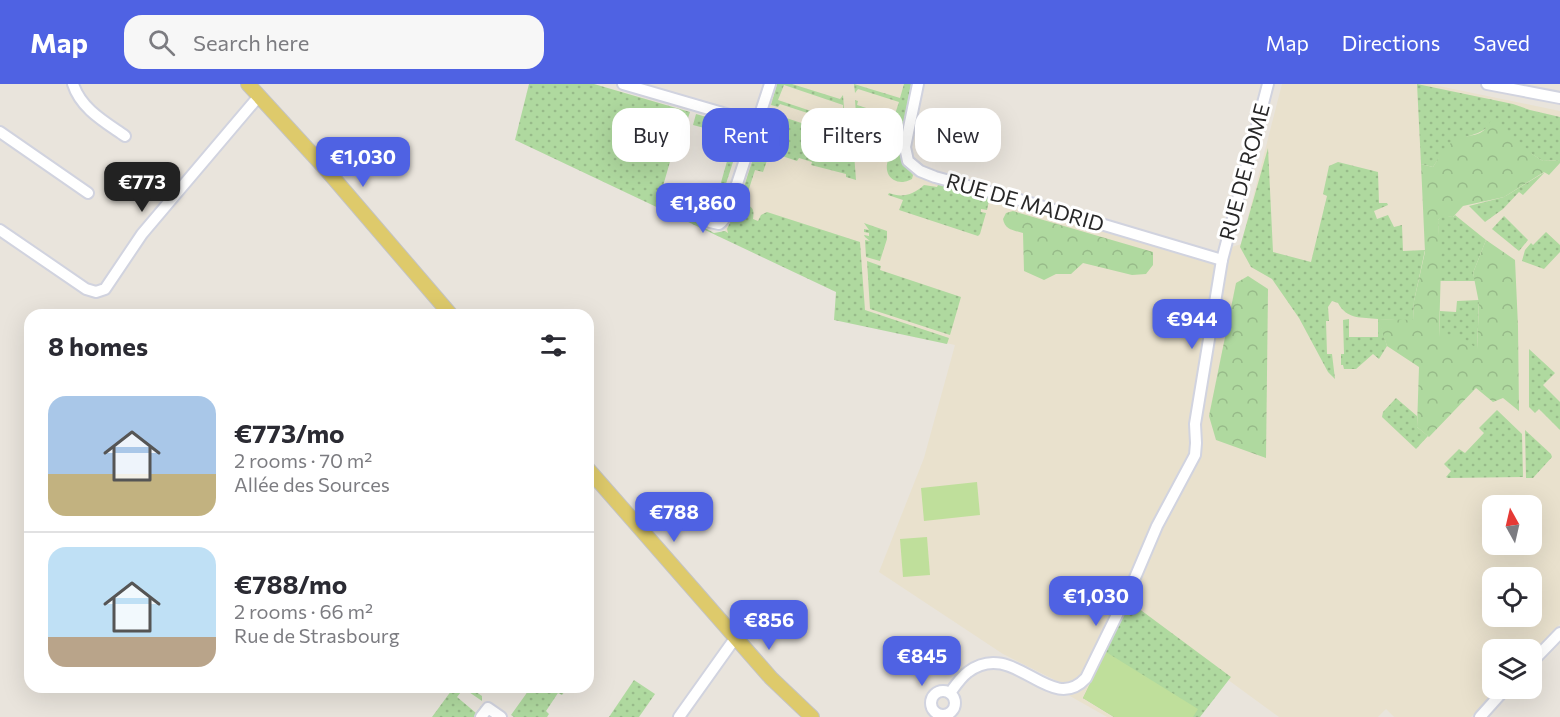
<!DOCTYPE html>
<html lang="en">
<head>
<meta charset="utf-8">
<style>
  :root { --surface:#fff; --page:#f7f7f7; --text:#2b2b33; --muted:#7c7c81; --line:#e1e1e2; --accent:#4f62e3 }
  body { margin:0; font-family:Commissioner,sans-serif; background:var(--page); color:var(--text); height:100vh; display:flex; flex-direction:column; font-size:22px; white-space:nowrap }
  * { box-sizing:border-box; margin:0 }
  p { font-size:20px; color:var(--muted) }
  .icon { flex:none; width:33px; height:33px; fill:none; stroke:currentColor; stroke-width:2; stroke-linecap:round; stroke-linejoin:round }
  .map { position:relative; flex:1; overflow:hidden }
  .side { position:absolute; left:24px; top:225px; width:570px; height:384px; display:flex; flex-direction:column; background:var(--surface); border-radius:18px; box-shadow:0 6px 24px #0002 }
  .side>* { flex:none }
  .top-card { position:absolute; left:612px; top:24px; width:570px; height:54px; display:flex; gap:12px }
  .needle { width:39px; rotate:352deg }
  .buttons { position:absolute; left:1482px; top:411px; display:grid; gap:12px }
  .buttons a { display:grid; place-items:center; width:60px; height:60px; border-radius:12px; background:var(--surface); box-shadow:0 6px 24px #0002; font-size:30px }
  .price { position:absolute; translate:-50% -51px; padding:0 14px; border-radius:12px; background:var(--accent); color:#fff; font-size:20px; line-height:39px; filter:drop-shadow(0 2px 3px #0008) }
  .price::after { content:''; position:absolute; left:50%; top:36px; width:18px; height:14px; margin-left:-9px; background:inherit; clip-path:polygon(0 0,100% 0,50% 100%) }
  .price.selected { background:#222; color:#fff }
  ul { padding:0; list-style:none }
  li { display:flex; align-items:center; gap:18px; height:150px; padding:0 24px }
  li+li { border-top:2px solid var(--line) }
  li span { display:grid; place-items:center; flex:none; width:168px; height:120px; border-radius:18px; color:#555 }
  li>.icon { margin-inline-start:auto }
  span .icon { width:72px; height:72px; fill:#fffc; stroke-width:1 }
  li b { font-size:26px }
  h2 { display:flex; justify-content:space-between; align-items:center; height:72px; padding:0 24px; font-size:26px }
  .tag { padding:0 21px; border-radius:18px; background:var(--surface); box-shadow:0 6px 24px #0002; font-size:21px; line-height:54px }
  .tag.selected { background:var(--accent); color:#fff }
  header { display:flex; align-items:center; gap:36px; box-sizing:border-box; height:84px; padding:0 30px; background:var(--accent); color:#fff }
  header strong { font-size:28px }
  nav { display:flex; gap:33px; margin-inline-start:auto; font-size:21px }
  .search { width:420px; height:54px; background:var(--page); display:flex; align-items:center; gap:15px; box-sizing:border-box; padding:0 21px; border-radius:18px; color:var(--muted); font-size:22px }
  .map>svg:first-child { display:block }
  .education { fill:#e9e1cd; fill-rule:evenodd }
  .grass { fill:url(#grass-dots) }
  .forest { fill:url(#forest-crowns) }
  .pitch { fill:#bfdf9b }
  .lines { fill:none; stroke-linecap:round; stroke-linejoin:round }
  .minor-casing { stroke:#d1d3df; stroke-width:14 }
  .major-casing { stroke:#c3c3c3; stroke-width:16 }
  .minor { stroke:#fff; stroke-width:10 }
  .major { stroke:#deca6b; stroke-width:14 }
  .labels { text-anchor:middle; stroke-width:6; stroke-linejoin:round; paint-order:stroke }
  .street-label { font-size:21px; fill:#282828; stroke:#fff }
</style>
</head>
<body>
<header>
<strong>Map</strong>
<div class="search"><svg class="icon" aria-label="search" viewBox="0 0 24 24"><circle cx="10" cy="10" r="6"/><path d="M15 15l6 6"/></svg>Search here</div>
<nav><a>Map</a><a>Directions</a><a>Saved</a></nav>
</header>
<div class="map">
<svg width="1560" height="633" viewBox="0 0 1560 633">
  <defs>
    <pattern id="grass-dots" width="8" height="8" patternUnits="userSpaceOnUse" patternTransform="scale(1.5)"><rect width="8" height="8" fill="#afd99f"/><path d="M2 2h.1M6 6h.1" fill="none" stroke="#97ba89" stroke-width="1.8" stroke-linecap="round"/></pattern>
    <pattern id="forest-crowns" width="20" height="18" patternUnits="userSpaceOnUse" patternTransform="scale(1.5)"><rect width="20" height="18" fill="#afd99f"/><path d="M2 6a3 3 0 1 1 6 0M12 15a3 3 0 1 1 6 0" fill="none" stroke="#97ba89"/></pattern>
  </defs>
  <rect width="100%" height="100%" fill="#e9e4dc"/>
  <path class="education" d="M772 0H921L908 61 912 76 926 86 1211 170 1241 160 1282 0H1429L1560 27V540L1532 570V566H1492V604L1498 605 1471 633H1394L1386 625 1378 633H1279L1220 590 1197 633H1107L1070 612 1055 596 1003 570 879 488 924 374 955 261 836 234 837 207 723 154ZM1492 422H1532V460H1492ZM1492 494H1532V532H1492Z"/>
  <g class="grass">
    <path d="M529 0H594L690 28 687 37 682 36 663 102 702 113 705 119 700 132 703 143 714 149 725 147 728 149 727 145 739 119 743 120V123L745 124 746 121C754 123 754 127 753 135L758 137 761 131 767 128 860 158 865 226 949 254 947 260 834 236 836 208 515 56Z"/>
    <path d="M777 0H792L840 15 843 11 844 24 843 25V21L784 1 778 16 841 37 844 32 846 47 843 46 844 41 780 20 778 23 771 21Z"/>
    <path d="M854 0 900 14 904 0H911L901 52C895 58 887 58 881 65L871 61 874 50 860 46 858 51 857 37 860 38V42L890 53 895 38 862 26 860 31 856 30 855 16 858 17 857 21 894 33 899 18 858 5 855 9Z"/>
    <path d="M1417 0 1513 20 1530 26 1560 33V76L1543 77 1488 43C1480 49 1475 50 1466 53 1451 58 1441 70 1433 83L1421 80Z"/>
    <path d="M768 28 853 56 856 96 846 93V90L811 81 812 78 799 74 797 77 770 68 763 88 755 86 747 111 741 112Z"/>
    <path d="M696 30 741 43 743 47 723 109 713 114 710 108 715 101 720 102 735 49 724 46 723 49 693 41Z"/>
    <path d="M1268 64 1273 168 1311 178 1327 112 1323 110 1329 82 1338 78 1378 88 1379 119H1387L1388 121 1374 127 1377 135 1388 131 1394 143 1402 141 1403 167 1425 166 1414 217 1413 237 1379 235 1387 262 1379 275 1373 270 1356 285H1344L1343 281H1341V270H1344L1343 236 1349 235V253H1378V235C1362 233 1347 236 1338 219L1332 217 1328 223 1329 237H1326L1327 270H1332L1335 295 1328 288 1299 234 1272 195 1251 183 1240 163Z"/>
    <path d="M899 69 902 77 913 91 912 95C896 104 881 91 889 74Z"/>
    <path d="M1545 88 1523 111 1519 108 1503 125 1485 138 1469 122 1504 113Z"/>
    <path d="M939 99 990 112 987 126 981 125V128L986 129 980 150 978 152 899 126 903 116 888 111 889 109C902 114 913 111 924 101L937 103Z"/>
    <path d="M1442 131 1453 133 1455 131 1486 156 1473 189 1475 197H1440L1438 136Z"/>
    <path d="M1504 132 1528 156 1519 167 1492 145Z"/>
    <path d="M864 139 887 147V155L880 177 866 173 865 156 870 157 865 153 864 151 869 152V149L864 148V145L869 146Z"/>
    <path d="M1546 148 1560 161V168L1544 185 1522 177 1525 166 1531 159 1533 161Z"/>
    <path d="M867 177 881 182 880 186 961 213 950 251 870 225Z"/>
    <path d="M1479 216 1477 266 1439 253 1440 227 1456 228 1457 217Z"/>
    <path d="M1529 265 1555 289 1543 301 1560 318V346L1539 325 1535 329 1529 323Z"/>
    <path d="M1396 314 1417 332V343L1428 352 1416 365 1382 333 1383 328Z"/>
    <path d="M1497 326 1522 350 1523 393 1448 394 1446 393 1451 387 1444 380 1459 365 1465 369 1484 349 1479 344Z"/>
    <path d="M1525 346 1551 370 1552 373 1533 394H1526Z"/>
    <path d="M1135 508 1138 524 1231 593 1200 633H1114L1083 614Z"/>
    <path d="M634 596 655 610 639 633H609Z"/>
    <path d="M454 603H469L482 612V617L466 606 463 609 461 608 457 613 476 629 481 622 483 624 478 633H432Z"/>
    <path d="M531 603H568L562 611 558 609 546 627 549 630 547 633H514L511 631Z"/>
  </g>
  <g class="forest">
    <path d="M1493 32 1532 70 1543 77 1560 76V79L1549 91 1544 88 1504 113 1463 122 1453 133 1442 132 1438 136 1441 181 1439 253H1462L1477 265 1479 219 1473 189 1486 156 1515 176 1518 242 1519 327 1503 314 1493 318 1476 304 1429 353 1417 343 1419 283 1387 262 1378 235 1413 236 1414 217 1425 168 1421 80 1433 83C1438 75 1443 65 1451 59 1470 46 1482 59 1493 32Z"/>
    <path d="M1013 127 1153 168V181L1146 190 1132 191 1083 179 1071 190H1056L1044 196 1024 187 1023 149C1013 146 1005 146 1003 135L1006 129Z"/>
    <path d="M1248 192 1268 205 1266 374 1216 356 1209 332 1236 199Z"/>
  </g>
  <g class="pitch">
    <path d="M977 398 980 431 924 437 921 404Z"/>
    <path d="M927 453 930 491 903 493 900 455Z"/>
    <path d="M1106 568 1198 625 1193 633H1114L1083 614Z"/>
  </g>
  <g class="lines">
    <defs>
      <g id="minor">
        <path d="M73 0C81 25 105 38 125 52"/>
        <path d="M623 0 757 39"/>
        <path d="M918 0 905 63 908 77 920 87 935 93 1027 118 1222 176"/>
        <path d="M1487 0 1560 14"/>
        <path d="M0 48 88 109"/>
        <path d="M733 113 710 127 708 133 710 138 719 140C727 135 730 122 733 112L770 0"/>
        <path d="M0 146 86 205 96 208 105 205 142 150 259 12"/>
        <path d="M1532 578 1560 549"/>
        <circle cx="943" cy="619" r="12"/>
        <path d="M950 609C955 602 961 593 968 588 1014 553 1050 633 1086 594L1134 496 1157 442 1195 371 1196 359 1195 340 1222 176 1268 0"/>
        <path d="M481 633 488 624 501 633"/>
        <path d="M679 633 736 553"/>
        <path d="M1480 633 1506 604"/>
      </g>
      <g id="major">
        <path d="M248 0 324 83 451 231"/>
        <path d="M588 385 771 594 812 633"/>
      </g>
    </defs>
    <use href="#minor" class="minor-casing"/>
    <use href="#major" class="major-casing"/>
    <use href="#minor" class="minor"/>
    <use href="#major" class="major"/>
  </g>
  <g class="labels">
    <g class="street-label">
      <text transform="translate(1245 88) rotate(-75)" y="7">RUE DE ROME</text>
      <text transform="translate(1025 119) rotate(16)" y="7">RUE DE MADRID</text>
    </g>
  </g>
</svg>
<div class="buttons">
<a><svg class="needle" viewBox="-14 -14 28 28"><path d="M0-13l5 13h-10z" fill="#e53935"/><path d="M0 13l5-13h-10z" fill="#7c7c81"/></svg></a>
<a><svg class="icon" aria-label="locate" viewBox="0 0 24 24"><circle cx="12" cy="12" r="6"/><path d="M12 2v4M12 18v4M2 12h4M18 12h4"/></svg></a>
<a><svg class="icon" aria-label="layers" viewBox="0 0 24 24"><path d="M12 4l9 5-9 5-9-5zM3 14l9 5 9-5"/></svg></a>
</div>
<b class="price" style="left:363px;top:104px">€1,030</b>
<b class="price selected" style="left:142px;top:129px">€773</b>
<b class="price" style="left:703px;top:150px">€1,860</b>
<b class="price" style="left:1192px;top:266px">€944</b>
<b class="price" style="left:674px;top:459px">€788</b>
<b class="price" style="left:1096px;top:543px">€1,030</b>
<b class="price" style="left:769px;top:567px">€856</b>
<b class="price" style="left:922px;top:603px">€845</b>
<div class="top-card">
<a class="tag">Buy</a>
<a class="tag selected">Rent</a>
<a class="tag">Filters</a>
<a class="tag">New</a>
</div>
<section class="side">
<h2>8 homes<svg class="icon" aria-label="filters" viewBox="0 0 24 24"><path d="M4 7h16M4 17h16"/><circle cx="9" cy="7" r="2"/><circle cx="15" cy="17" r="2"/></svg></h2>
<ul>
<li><span style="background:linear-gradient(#a9c7e8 65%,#c2b280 0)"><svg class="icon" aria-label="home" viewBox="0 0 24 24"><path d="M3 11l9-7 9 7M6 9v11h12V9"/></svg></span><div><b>€773/mo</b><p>2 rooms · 70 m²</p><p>Allée des Sources</p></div></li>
<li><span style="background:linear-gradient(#bfe0f5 75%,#b9a48a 0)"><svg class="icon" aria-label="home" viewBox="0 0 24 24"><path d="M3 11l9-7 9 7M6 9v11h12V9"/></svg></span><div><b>€788/mo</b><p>2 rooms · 66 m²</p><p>Rue de Strasbourg</p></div></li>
</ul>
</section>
</div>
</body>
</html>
